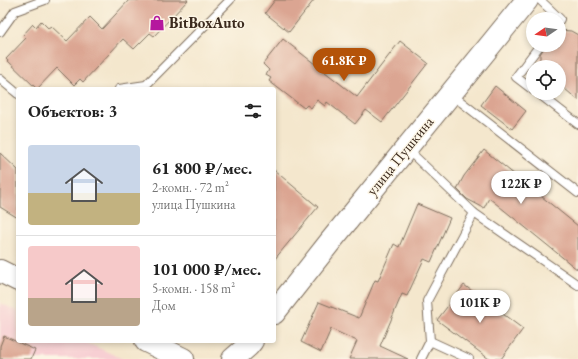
<!DOCTYPE html>
<html lang="ru">
<head>
<meta charset="utf-8">
<style>
  :root { --surface:#fff; --page:#f2f2f2; --text:#222; --muted:#767676; --line:#e0e0e0; --accent:#b45309 }
  body { margin:0; font-family:"EB Garamond",serif; background:var(--page); color:var(--text); height:100vh; display:flex; flex-direction:column; font-size:15px; white-space:nowrap }
  * { box-sizing:border-box; margin:0 }
  p { font-size:13px; color:var(--muted) }
  .icon { flex:none; width:22px; height:22px; fill:none; stroke:currentColor; stroke-width:2; stroke-linecap:round; stroke-linejoin:round }
  .map { position:relative; flex:1; overflow:hidden }
  .sheet { position:absolute; left:16px; top:87px; width:260px; height:256px; display:flex; flex-direction:column; background:var(--surface); border-radius:4px; box-shadow:0 2px 6px #0003 }
  .sheet>* { flex:none }
  .needle { width:26px; rotate:257deg }
  .buttons { position:absolute; left:526px; top:12px; display:grid; gap:8px }
  .buttons a { display:grid; place-items:center; width:40px; height:40px; border-radius:50%; background:var(--surface); box-shadow:0 2px 6px #0003; font-size:20px }
  .price { position:absolute; translate:-50% -34px; padding:0 9px; border-radius:14px; background:#fff; color:#222; font-size:13px; line-height:26px; filter:drop-shadow(0 1px 2px #0008) }
  .price::after { content:''; position:absolute; left:50%; top:24px; width:12px; height:9px; margin-left:-6px; background:inherit; clip-path:polygon(0 0,100% 0,50% 100%) }
  .price.current { background:var(--accent); color:#fff }
  ul { padding:0; list-style:none }
  li { display:flex; align-items:center; gap:12px; height:100px; padding:0 12px }
  li+li { border-top:1px solid var(--line) }
  li span { display:grid; place-items:center; flex:none; width:112px; height:80px; border-radius:4px; color:#555 }
  li>.icon { margin-inline-start:auto }
  span .icon { width:48px; height:48px; fill:#fffc; stroke-width:1 }
  li b { font-size:17px }
  h2 { display:flex; justify-content:space-between; align-items:center; height:48px; padding:0 12px; font-size:17px }
  .map>svg:first-child { display:block }
  .built { fill:#f7cfd3 }
  .building { fill:#dba592 }
  .lines { fill:none; stroke-linecap:round; stroke-linejoin:round }
  .lane-casing { stroke:#7c6c5b; stroke-width:10 }
  .secondary-casing { stroke:#7c6c5b; stroke-width:24 }
  .lane { stroke:#fff; stroke-width:8 }
  .secondary { stroke:#fff; stroke-width:22 }
  .labels { text-anchor:middle; stroke-width:3; stroke-linejoin:round; paint-order:stroke }
  .poi-label { font-size:15px; font-weight:bold; fill:#3b2a1e; stroke:#fcf5e5; text-anchor:start }
  .street-label { font-size:15px; fill:#3b2a1e; stroke:#fcf5e5 }
</style>
</head>
<body>
<div class="map">
<svg width="578" height="359" viewBox="0 0 578 359">
  <rect width="100%" height="100%" fill="#fcf5e5"/>
  <filter id="ink" filterUnits="userSpaceOnUse"><feTurbulence type="fractalNoise" baseFrequency=".025" numOctaves="2"/><feDisplacementMap in="SourceGraphic" scale="8" xChannelSelector="R" yChannelSelector="G"/><feConvolveMatrix kernelMatrix="1 2 1 2 8 2 1 2 1" color-interpolation-filters="sRGB"/></filter>
  <filter id="wash" filterUnits="userSpaceOnUse"><feTurbulence type="fractalNoise" baseFrequency=".012" numOctaves="4" result="noise"/><feDisplacementMap in="SourceGraphic" scale="16" xChannelSelector="R" yChannelSelector="G"/><feGaussianBlur stdDeviation="0.9" result="paint"/><feColorMatrix in="noise" values="0 0 0 0 0 0 0 0 0 0 0 0 0 0 0 0 0 1.4 0 .05"/><feComposite in="paint" operator="in"/></filter>
  <g filter="url(#wash)">
    <rect width="100%" height="100%" fill="#f4e7cd"/>
    <path class="built" d="M0 303 18 311V341H83L123 359H0Z"/>
    <g id="blocks">
      <g class="building">
        <path d="M129 0H188L154 36 150 33 134 49 123 39 83 82 80 79 74 85 57 68 37 89 6 59 26 38 23 35 33 24 36 27 41 21 48 28 51 26 67 41 90 17 102 29Z"/>
        <path d="M275 0H314L289 32 265 13Z"/>
        <path d="M559 30 571 31 578 35V100L559 84V67H541L540 61V54L544 48 545 45H559Z"/>
        <path d="M283 39 357 97 400 41 428 63 382 122 366 110 355 124 327 102 325 106 317 100 311 108 307 105 304 108 269 81 271 78 266 75 269 70 263 64Z"/>
        <path d="M495 86 526 111 512 129 481 105Z"/>
        <path d="M484 150 578 226V270L489 198 484 208 467 199 457 189 464 176Z"/>
        <path d="M0 153 18 170V218L0 207Z"/>
        <path d="M274 170 318 207 274 260Z"/>
        <path d="M417 204 450 218 431 262 424 259 407 296 402 294 380 346 408 359H349L357 341 331 329 321 352 301 342 319 302 359 318 375 280 378 281 394 244 399 247Z"/>
        <path d="M464 285 523 329 501 359H489L437 320Z"/>
        <path d="M4 336 35 350 31 359H0V346Z"/>
      </g>
    </g>
  </g>
  <g filter="url(#ink)">
    <use href="#blocks" fill-opacity="0" stroke="#7c6c5b" stroke-width="1"/>
    <g class="lines">
      <defs>
        <g id="lane">
          <path d="M540 0 560 19 559 21"/>
          <path d="M0 32 15 11 45 0"/>
          <path d="M0 79 18 94"/>
          <path d="M119 89 146 85 230 0"/>
          <path d="M533 90 516 77 540 45"/>
          <path d="M538 93 578 124"/>
          <path d="M451 94 578 193"/>
          <path d="M407 149 474 213 578 285"/>
          <path d="M430 341 469 359"/>
          <path d="M421 359 430 341 427 301 474 213"/>
        </g>
        <g id="secondary">
          <path d="M0 271 18 280"/>
          <path d="M274 313 330 242 527 0"/>
          <path d="M146 341 183 359"/>
          <path d="M233 359 248 346 252 341"/>
        </g>
      </defs>
      <use href="#lane" class="lane-casing"/>
      <use href="#secondary" class="secondary-casing"/>
      <use href="#lane" class="lane"/>
      <use href="#secondary" class="secondary"/>
    </g>
  </g>
  <defs>
    <symbol id="shop-bare" viewBox="-9 -9 18 18"><path d="M-5-2.5h2.3a2.7 3.5 0 0 1 5.4 0H5L5.5 6h-11ZM-1.5-2.5h3a1.5 2.3 0 0 0-3 0Z" fill="#b5179e" stroke="#fcf5e5" stroke-width="2.5" paint-order="stroke"/></symbol>
  </defs>
  <g fill-rule="evenodd">
    <use href="#shop-bare" x="146" y="12" width="22" height="22"/>
  </g>
  <g class="labels">
    <g class="poi-label">
      <text x="169" y="28">BitBoxAuto</text>
    </g>
    <g class="street-label">
      <text transform="translate(400 156) rotate(-51)" y="5">улица Пушкина</text>
    </g>
  </g>
</svg>
<div class="buttons">
<a><svg class="needle" viewBox="-14 -14 28 28"><path d="M0-13l5 13h-10z" fill="#e53935"/><path d="M0 13l5-13h-10z" fill="#767676"/></svg></a>
<a><svg class="icon" aria-label="locate" viewBox="0 0 24 24"><circle cx="12" cy="12" r="6"/><path d="M12 2v4M12 18v4M2 12h4M18 12h4"/></svg></a>
</div>
<b class="price current" style="left:344px;top:82px">61.8K ₽</b>
<b class="price" style="left:521px;top:205px">122K ₽</b>
<b class="price" style="left:480px;top:324px">101K ₽</b>
<section class="sheet">
<h2>Объектов: 3<svg class="icon" aria-label="filters" viewBox="0 0 24 24"><path d="M4 7h16M4 17h16"/><circle cx="9" cy="7" r="2"/><circle cx="15" cy="17" r="2"/></svg></h2>
<ul>
<li><span style="background:linear-gradient(#c9d6e8 60%,#c2b280 0)"><svg class="icon" aria-label="home" viewBox="0 0 24 24"><path d="M3 11l9-7 9 7M6 9v11h12V9"/></svg></span><div><b>61 800 ₽/мес.</b><p>2-комн. · 72 m²</p><p>улица Пушкина</p></div></li>
<li><span style="background:linear-gradient(#f6c9c9 65%,#b9a48a 0)"><svg class="icon" aria-label="home" viewBox="0 0 24 24"><path d="M3 11l9-7 9 7M6 9v11h12V9"/></svg></span><div><b>101 000 ₽/мес.</b><p>5-комн. · 158 m²</p><p>Дом</p></div></li>
</ul>
</section>
</div>
</body>
</html>
